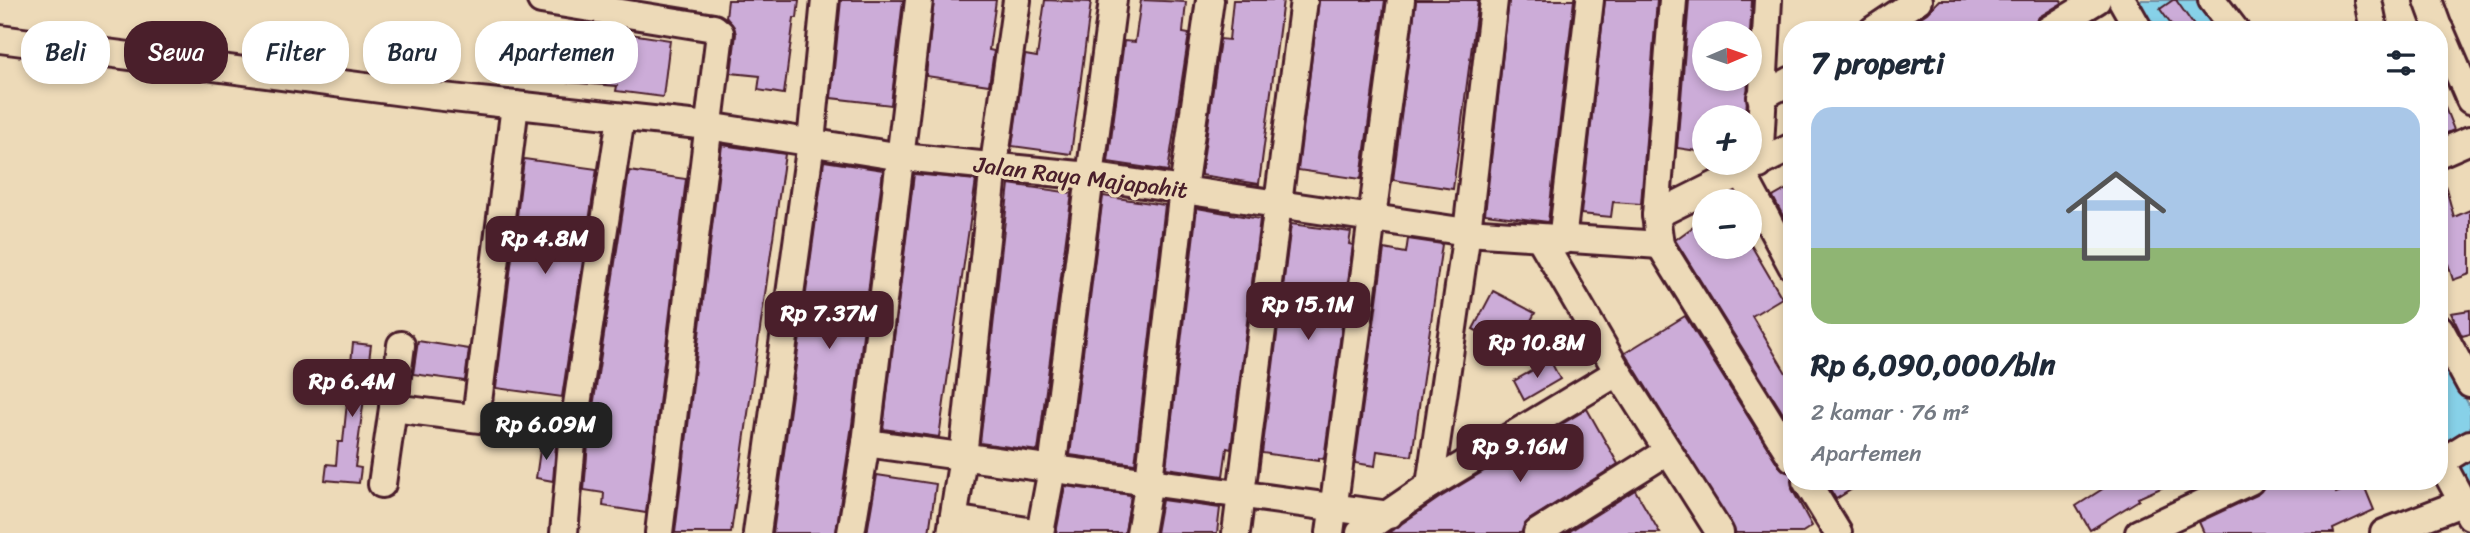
<!DOCTYPE html>
<html lang="id">
<head>
<meta charset="utf-8">
<style>
  :root { --surface:#fff; --page:#f2f2f3; --text:#1f2937; --muted:#747a83; --accent:#4a1f2b }
  body { margin:0; font-family:Sriracha,sans-serif; background:var(--page); color:var(--text); height:100vh; display:flex; flex-direction:column; font-size:26px; white-space:nowrap }
  * { box-sizing:border-box; margin:0 }
  p { font-size:23px; color:var(--muted) }
  .icon { flex:none; width:38px; height:38px; fill:none; stroke:currentColor; stroke-width:2; stroke-linecap:round; stroke-linejoin:round }
  .map { position:relative; flex:1; overflow:hidden }
  .sheet { position:absolute; left:1783px; top:21px; width:665px; height:469px; display:flex; flex-direction:column; background:var(--surface); border-radius:28px; box-shadow:0 4px 10px #0003 }
  .sheet>* { flex:none }
  .banner { position:absolute; left:21px; top:21px; width:665px; height:63px; display:flex; gap:14px }
  .needle { width:46px; rotate:88deg }
  .buttons { position:absolute; left:1692px; top:21px; display:grid; gap:14px }
  .buttons a { display:grid; place-items:center; width:70px; height:70px; border-radius:50%; background:var(--surface); box-shadow:0 4px 10px #0003; font-size:35px }
  .price { position:absolute; translate:-50% -60px; padding:0 16px; border-radius:14px; background:var(--accent); color:#fff; font-size:23px; line-height:46px; filter:drop-shadow(0 2px 4px #0008) }
  .price::after { content:''; position:absolute; left:50%; top:42px; width:21px; height:16px; margin-left:-10px; background:inherit; clip-path:polygon(0 0,100% 0,50% 100%) }
  .price.selected { background:#222; color:#fff }
  ul { padding:0; list-style:none }
  li { display:grid; align-content:center; gap:14px; height:371px; padding:0 28px }
  li span { display:grid; place-items:center; height:217px; border-radius:21px; color:#555 }
  li>.icon { margin-inline-start:auto }
  span .icon { width:126px; height:126px; fill:#fffc; stroke-width:1 }
  li b { font-size:30px }
  h2 { display:flex; justify-content:space-between; align-items:center; height:84px; padding:0 28px; font-size:30px }
  .pill { padding:0 24px; border-radius:28px; background:var(--surface); box-shadow:0 4px 10px #0003; font-size:24px; line-height:63px }
  .pill.selected { background:var(--accent); color:#fff }
  .map>svg:first-child { display:block }
  .water { fill:#87d1e8; stroke:#6f8a9c; stroke-width:2 }
  .building { fill:#ccacd8; stroke:#4a1f2b; stroke-width:2 }
  .lines { fill:none; stroke-linecap:round; stroke-linejoin:round }
  .minor-casing { stroke:#4a1f2b; stroke-width:32 }
  .minor { stroke:#eddab8; stroke-width:26 }
  .labels { text-anchor:middle; stroke-width:7; stroke-linejoin:round; paint-order:stroke }
  .street-label { font-size:23px; fill:#4a1f2b; stroke:#eddab8 }
</style>
</head>
<body>
<div class="map">
<svg width="2470" height="533" viewBox="0 0 2470 533">
  <rect width="100%" height="100%" fill="#eddab8"/>
  <filter id="ink" filterUnits="userSpaceOnUse"><feTurbulence type="fractalNoise" baseFrequency=".0143" numOctaves="2"/><feDisplacementMap in="SourceGraphic" scale="14" xChannelSelector="R" yChannelSelector="G"/><feConvolveMatrix kernelMatrix="1 2 1 2 8 2 1 2 1" color-interpolation-filters="sRGB"/></filter>
  <g filter="url(#ink)">
    <g class="water">
      <path d="M2115 0H2218L2239 30H2139Z"/>
      <path d="M2440 352 2470 407V533H2466L2437 481H2440Z"/>
    </g>
    <g class="building">
      <path d="M728 0H799L797 18H794L784 94 758 90 760 76 731 73 736 34 734 27 726 17Z"/>
      <path d="M841 0H903L891 105 831 98Z"/>
      <path d="M934 0H996L989 50 994 51 989 85 926 76Z"/>
      <path d="M1045 0 1091 2 1071 154 1012 146 1025 55 1037 57Z"/>
      <path d="M1141 0 1186 2 1183 33 1189 34 1168 171 1108 162 1124 41 1135 42Z"/>
      <path d="M1233 0H1283L1259 184 1201 175 1220 39 1229 40Z"/>
      <path d="M1319 0H1385L1361 179 1298 170Z"/>
      <path d="M1416 0H1478L1453 189 1393 180Z"/>
      <path d="M1509 0H1574L1548 222 1485 214Z"/>
      <path d="M1605 0H1657L1641 204 1613 202 1611 217 1581 214Z"/>
      <path d="M1689 0H1752L1750 33H1704V79H1748L1746 117H1704V152L1677 148Z"/>
      <path d="M1939 0H2061L2062 3 2039 17 2032 30H1902L1927 13Z"/>
      <path d="M2173 0H2176L2197 30H2175L2160 9Z"/>
      <path d="M579 26 670 40 663 97 616 91 617 86 568 82 569 79 555 77 556 61 575 62Z"/>
      <path d="M2440 95 2454 130 2440 136Z"/>
      <path d="M722 145 785 154 731 533H675Z"/>
      <path d="M524 159 597 169 562 397 496 388Z"/>
      <path d="M824 161 883 170 852 425 836 533H773Z"/>
      <path d="M629 171 686 179 646 513 603 506 604 493 584 490 589 433Z"/>
      <path d="M914 174 976 180 939 437 883 429Z"/>
      <path d="M2444 181 2454 217 2470 210V274L2453 280 2440 238V182Z"/>
      <path d="M1009 184 1072 193 1038 451 980 443Z"/>
      <path d="M1792 186V233L1773 197Z"/>
      <path d="M1103 196 1165 205 1135 464 1070 455Z"/>
      <path d="M1197 208 1260 219 1231 449 1227 448 1223 476 1166 468Z"/>
      <path d="M1704 219V247L1751 245 1782 298 1752 316 1792 383V428L1675 240Z"/>
      <path d="M1291 224 1351 232 1349 244 1353 245 1324 459 1319 458V461L1262 453Z"/>
      <path d="M1408 239 1442 244 1412 456 1377 451 1375 466 1355 463 1384 249 1406 253Z"/>
      <path d="M1493 291 1535 313 1515 351 1473 329Z"/>
      <path d="M2470 310V334L2462 336 2451 313Z"/>
      <path d="M1685 316 1779 466 1792 474V489L1812 526 1801 533H1736L1625 353Z"/>
      <path d="M418 341 469 349 465 381 413 374Z"/>
      <path d="M353 343 371 345 355 467 361 468 359 483 325 480 327 464 336 465 338 442H343Z"/>
      <path d="M1550 360 1560 379 1524 400 1514 381Z"/>
      <path d="M1587 409 1618 464 1529 520 1521 533H1388L1439 498Z"/>
      <path d="M541 443 556 445 553 481 536 478Z"/>
      <path d="M877 475 936 484 929 533H867Z"/>
      <path d="M1825 481H1865L1836 499Z"/>
      <path d="M2115 481H2177L2138 498 2139 500 2090 530 2076 506Z"/>
      <path d="M2266 481H2332L2336 493 2363 483 2374 510 2333 529 2334 533H2204L2199 522 2257 495Z"/>
      <path d="M1065 486 1131 495 1125 533H1056Z"/>
      <path d="M1635 490 1660 533H1567Z"/>
      <path d="M1162 500 1220 508 1217 533H1156Z"/>
    </g>
    <g class="lines">
      <defs>
        <g id="minor">
          <path d="M541 0 714 28 720 33 659 533"/>
          <path d="M2122 0 2139 30"/>
          <path d="M2212 0 2235 30"/>
          <path d="M2368 0 2374 30"/>
          <path d="M2428 0 2439 30"/>
          <path d="M1873 30 1918 0"/>
          <path d="M2048 30 2097 0"/>
          <path d="M2440 30 2470 100"/>
          <path d="M0 39 434 96 708 126 902 157 1089 176 1467 232 1660 245 1656 215 1792 147"/>
          <path d="M1761 97 1792 80"/>
          <path d="M2440 153 2470 140"/>
          <path d="M1759 165 1768 0"/>
          <path d="M1742 173 1792 266"/>
          <path d="M1656 215 1673 0"/>
          <path d="M1540 238 1618 372 1720 533"/>
          <path d="M1562 241 1590 0"/>
          <path d="M1660 245 1792 458"/>
          <path d="M2440 329 2470 384"/>
          <path d="M401 345 393 408 573 431"/>
          <path d="M476 418 515 105"/>
          <path d="M866 443 1389 515"/>
          <path d="M2470 444 2441 462 2470 516"/>
          <path d="M1806 481 1838 533"/>
          <path d="M382 484 393 408"/>
          <path d="M1430 485 1467 232 1494 0"/>
          <path d="M953 519 1040 533"/>
          <path d="M564 533 573 431 621 117"/>
          <path d="M757 533 811 142 825 0"/>
          <path d="M851 533 866 443 919 0"/>
          <path d="M951 533 963 457 994 164 1017 0"/>
          <path d="M1040 533 1052 469 1113 0"/>
          <path d="M1140 533 1149 481 1183 189 1210 0"/>
          <path d="M1236 533 1304 0"/>
          <path d="M1330 533 1401 0"/>
          <path d="M1360 533 1430 485 1618 372"/>
          <path d="M1537 533 1668 451"/>
          <path d="M2139 533 2250 481"/>
          <path d="M2384 533 2464 502"/>
        </g>
      </defs>
      <use href="#minor" class="minor-casing"/>
      <use href="#minor" class="minor"/>
    </g>
  </g>
  <g class="labels">
    <g class="street-label">
      <text transform="translate(1081 177) rotate(7)" y="8">Jalan Raya Majapahit</text>
    </g>
  </g>
</svg>
<div class="buttons">
<a><svg class="needle" viewBox="-14 -14 28 28"><path d="M0-13l5 13h-10z" fill="#e53935"/><path d="M0 13l5-13h-10z" fill="#747a83"/></svg></a>
<a>+</a>
<a>−</a>
</div>
<b class="price" style="left:545px;top:276px">Rp 4.8M</b>
<b class="price" style="left:1308px;top:342px">Rp 15.1M</b>
<b class="price" style="left:829px;top:351px">Rp 7.37M</b>
<b class="price" style="left:1537px;top:380px">Rp 10.8M</b>
<b class="price" style="left:352px;top:419px">Rp 6.4M</b>
<b class="price selected" style="left:546px;top:462px">Rp 6.09M</b>
<b class="price" style="left:1520px;top:484px">Rp 9.16M</b>
<div class="banner">
<a class="pill">Beli</a>
<a class="pill selected">Sewa</a>
<a class="pill">Filter</a>
<a class="pill">Baru</a>
<a class="pill">Apartemen</a>
</div>
<section class="sheet">
<h2>7 properti<svg class="icon" aria-label="filters" viewBox="0 0 24 24"><path d="M4 7h16M4 17h16"/><circle cx="9" cy="7" r="2"/><circle cx="15" cy="17" r="2"/></svg></h2>
<ul>
<li><span style="background:linear-gradient(#a9c7e8 65%,#8fb573 0)"><svg class="icon" aria-label="home" viewBox="0 0 24 24"><path d="M3 11l9-7 9 7M6 9v11h12V9"/></svg></span><div><b>Rp 6,090,000/bln</b><p>2 kamar · 76 m²</p><p>Apartemen</p></div></li>
</ul>
</section>
</div>
</body>
</html>
